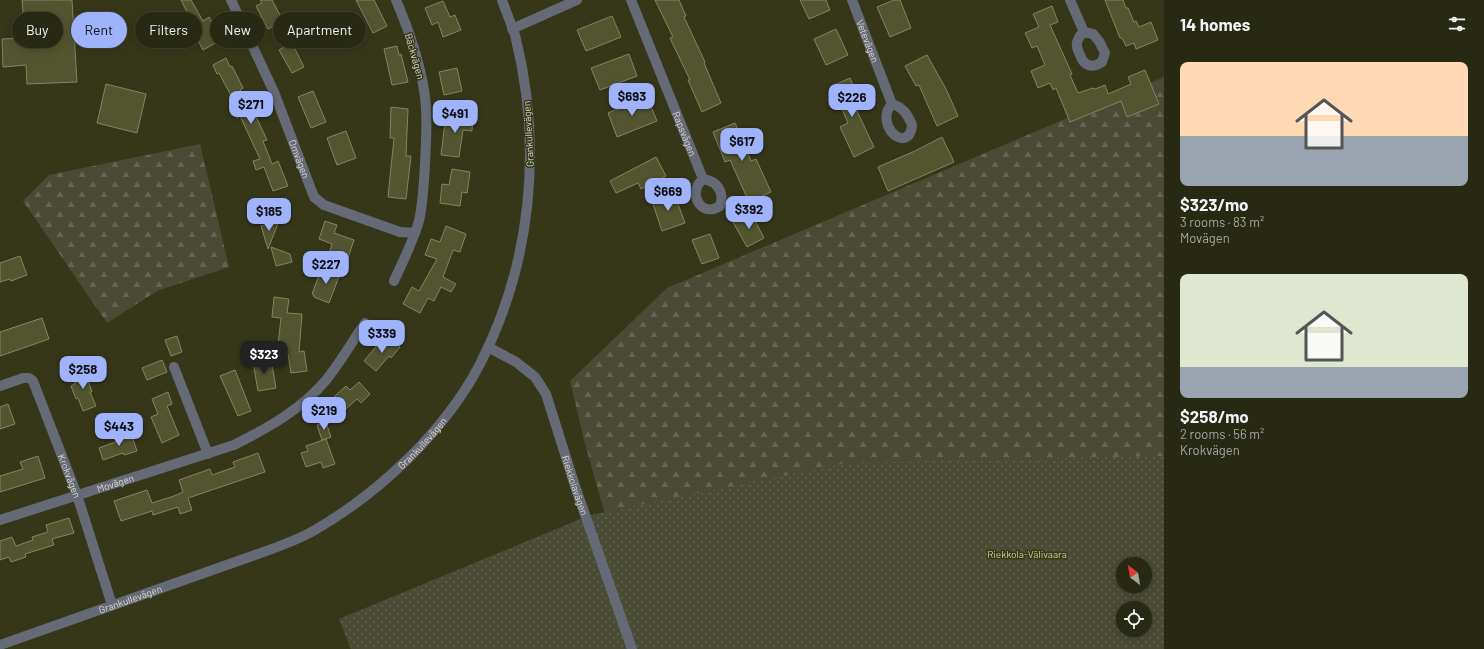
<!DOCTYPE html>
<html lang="en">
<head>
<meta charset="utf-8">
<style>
  :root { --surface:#282913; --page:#30311c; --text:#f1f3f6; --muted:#a5a6a0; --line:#444533; --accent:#9fb3fd }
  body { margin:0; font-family:Barlow,sans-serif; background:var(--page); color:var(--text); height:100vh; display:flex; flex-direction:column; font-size:15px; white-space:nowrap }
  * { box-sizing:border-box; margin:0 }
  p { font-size:13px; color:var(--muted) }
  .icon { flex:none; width:22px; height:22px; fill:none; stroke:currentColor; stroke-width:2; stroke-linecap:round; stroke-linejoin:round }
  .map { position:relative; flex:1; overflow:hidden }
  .drawer { display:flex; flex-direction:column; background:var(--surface); width:320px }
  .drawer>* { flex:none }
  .hud { position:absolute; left:12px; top:12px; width:380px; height:36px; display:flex; gap:8px }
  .needle { width:26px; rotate:329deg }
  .tools { position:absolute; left:1116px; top:557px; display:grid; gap:8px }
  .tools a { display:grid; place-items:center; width:36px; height:36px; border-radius:50%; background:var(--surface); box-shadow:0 2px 10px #0003,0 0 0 1px var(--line); font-size:20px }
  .price { position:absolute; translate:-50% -34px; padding:0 9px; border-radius:8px; background:var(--accent); color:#111; font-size:13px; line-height:26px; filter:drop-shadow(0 1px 2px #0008) }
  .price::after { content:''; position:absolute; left:50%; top:24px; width:12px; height:9px; margin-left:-6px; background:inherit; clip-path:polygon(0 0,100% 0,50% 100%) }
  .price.current { background:#222; color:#fff }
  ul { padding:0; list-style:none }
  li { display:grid; align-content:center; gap:8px; height:212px; padding:0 16px }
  li span { display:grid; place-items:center; height:124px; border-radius:8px; color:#555 }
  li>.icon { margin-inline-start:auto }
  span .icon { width:72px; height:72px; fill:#fffc; stroke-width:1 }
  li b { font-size:17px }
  h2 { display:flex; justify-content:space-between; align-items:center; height:48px; padding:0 16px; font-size:17px }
  .tag { padding:0 14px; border-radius:18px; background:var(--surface); box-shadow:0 2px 10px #0003,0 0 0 1px var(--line); font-size:14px; line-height:36px }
  .tag.current { background:var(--accent); color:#111 }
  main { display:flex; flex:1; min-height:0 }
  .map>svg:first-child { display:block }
  .forest { fill:url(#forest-firs); fill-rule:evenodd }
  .park { fill:url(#park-dots); fill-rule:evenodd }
  .building { fill:#535530; stroke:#828463 }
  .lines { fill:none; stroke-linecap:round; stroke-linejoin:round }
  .minor { stroke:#666a77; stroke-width:10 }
  .labels { text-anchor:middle; stroke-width:3; stroke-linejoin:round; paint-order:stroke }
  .street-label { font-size:10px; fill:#dbdcca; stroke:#363719 }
  .park-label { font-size:10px; fill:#d0d492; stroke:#363719 }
</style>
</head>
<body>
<main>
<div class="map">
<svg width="1164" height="649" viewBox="0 0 1164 649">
  <defs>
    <pattern id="forest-firs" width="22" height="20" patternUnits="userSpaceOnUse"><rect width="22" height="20" fill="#494b35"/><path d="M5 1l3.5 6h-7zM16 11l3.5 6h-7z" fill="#636451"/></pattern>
    <pattern id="park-dots" width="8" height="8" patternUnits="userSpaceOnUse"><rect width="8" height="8" fill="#494b35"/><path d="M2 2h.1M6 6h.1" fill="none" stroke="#636451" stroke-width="1.8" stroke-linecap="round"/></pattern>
  </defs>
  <rect width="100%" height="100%" fill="#363719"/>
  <g class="forest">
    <path d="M1164 77V649L629 600 584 440 570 381 667 288ZM1123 564H1145V586H1123ZM1123 608H1145V630H1123Z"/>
    <path d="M200 144 229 267 157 291 107 323 23 201 49 175Z"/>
  </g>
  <path class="park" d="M1164 456V649H351L339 619 590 515 848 463ZM1123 564H1145V586H1123ZM1123 608H1145V630H1123Z"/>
  <g class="building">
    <path d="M22 0H72L77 82 27 84 26 65 3 67 2 39 25 38Z"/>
    <path d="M181 0H191L203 21 209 17 221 40 203 50 191 27 187 30 180 19 188 14Z"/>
    <path d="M260 0H272L290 34 293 32 298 40 287 46 292 43 304 67 292 73 279 50 286 46 275 25 268 29 256 6 262 3Z"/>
    <path d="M356 0H374L387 26 373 33Z"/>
    <path d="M655 0H679L686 16 684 17 705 62 704 63 721 103 702 112 688 80H690L670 38 673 37Z"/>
    <path d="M800 0H826L830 10 809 19Z"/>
    <path d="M894 0H900L911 28 890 37 877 7Z"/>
    <path d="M1105 0H1123L1126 8H1128L1134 22 1136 21 1139 27 1151 22 1158 40 1136 49 1134 43 1126 46 1122 38H1120Z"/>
    <path d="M443 1 450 17 455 15 461 30 443 37 438 22 432 25 425 8Z"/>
    <path d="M1052 6 1058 22 1050 25 1072 74 1070 75 1078 93 1093 88 1095 89 1105 85 1108 94 1131 84 1128 77 1145 70 1159 104 1127 117 1121 101 1070 122 1056 88 1053 90 1050 83 1038 88 1031 71 1045 65 1037 46 1032 48 1025 33 1039 27 1033 14Z"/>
    <path d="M612 16 621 37 586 51 577 30Z"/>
    <path d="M836 29 848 55 826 65 814 39Z"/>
    <path d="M397 46 399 55 401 54 408 82 392 85 384 49Z"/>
    <path d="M629 54 637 76 600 90 591 68Z"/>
    <path d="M927 55 946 89 958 116 937 126 919 85 916 86 905 66Z"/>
    <path d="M226 58 230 67 232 66 243 88 240 90 251 111 253 110 267 140 263 141 272 164 278 161 288 186 273 191 264 167 256 170 253 161 260 159 240 116 237 118 232 107 236 105 219 73 217 74 213 65Z"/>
    <path d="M457 68 462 91 444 95 439 72Z"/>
    <path d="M850 78 862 106 856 109 874 147 854 157 840 127 848 123 832 86Z"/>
    <path d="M106 84 146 94 137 133 97 123Z"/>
    <path d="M313 91 326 122 311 128 298 97Z"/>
    <path d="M647 97 657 121 617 137 608 113Z"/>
    <path d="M391 107 408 109 406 156H411L406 199 388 197 394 138H390Z"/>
    <path d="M446 114 473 117 472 131 463 130 459 157 441 155Z"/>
    <path d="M735 123 751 161 756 159 771 192 749 202 730 160 725 162 713 132Z"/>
    <path d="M346 131 356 158 337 165 327 138Z"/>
    <path d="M942 137 954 162 888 191 878 167 915 151Z"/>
    <path d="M656 157 666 176 641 189 638 183 616 193 610 181Z"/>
    <path d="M452 169 470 172 467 193 462 192 460 206 440 203 442 184 449 185Z"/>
    <path d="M674 193 685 223 662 231 652 201Z"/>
    <path d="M751 213 764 238 747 247 733 222Z"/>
    <path d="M279 221 268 249 261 226Z"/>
    <path d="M325 221 337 225 334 233 354 240 348 258 330 251 332 244 319 239Z"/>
    <path d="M446 226 466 234 460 252 453 250 443 277 456 284 451 292 441 287 434 301 428 298 420 313 403 304 412 287 419 291 437 259 425 255 431 239 440 242Z"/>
    <path d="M710 234 719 258 702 264 692 240Z"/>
    <path d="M271 247 290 254 292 262 276 266Z"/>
    <path d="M20 256 27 275 11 281 10 279 0 282V263Z"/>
    <path d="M322 267 340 274 329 303 314 297V295L312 294Z"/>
    <path d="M274 297 289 299 287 313 302 314 299 352 304 351 307 371 291 373 288 354 275 355 274 345H278L281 318 272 317Z"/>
    <path d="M42 318 49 339 0 356V332Z"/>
    <path d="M177 336 182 352 171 356 165 340Z"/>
    <path d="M388 337 400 347 391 358 389 356 376 371 364 361 379 343 381 345Z"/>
    <path d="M271 359 276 388 258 391 253 362Z"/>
    <path d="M162 360 167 372 147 380 142 368Z"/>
    <path d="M87 370 90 379 88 380 92 392H90L96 406 83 411 78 398 76 399 71 386 75 384 72 376Z"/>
    <path d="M235 370 251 411 238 416 220 376Z"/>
    <path d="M359 382 370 394 361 403 357 399 337 417 326 404 346 386 350 390Z"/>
    <path d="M168 392 172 404 167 406 179 435 162 443 151 417 158 414 152 399Z"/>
    <path d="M8 404 15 424 0 429V407Z"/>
    <path d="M326 422 331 437 322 440 317 425Z"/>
    <path d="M131 433 137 451 124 455 123 453 103 460 99 448 118 441 117 438Z"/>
    <path d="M326 439 335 464 323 468 321 462 306 467 301 453 308 451 306 446Z"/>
    <path d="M258 453 265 472 188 498 192 510 180 514 178 507 153 515 152 511 121 521 114 501 147 490 152 503 174 496 183 492 179 480 210 469 212 475 235 467 233 462Z"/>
    <path d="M38 456 45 478 0 492V476L23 469 20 462Z"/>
    <path d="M69 518 74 533 52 539 54 545 25 554 26 557 11 562 9 557 0 560V541L12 537 16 546 33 540 32 537 48 532 46 525Z"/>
  </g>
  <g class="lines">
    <g class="minor">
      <path id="s1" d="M231 0 274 92 314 197 324 205 400 232 415 233"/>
      <path id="s2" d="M631 0 703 179"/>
      <path id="s3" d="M852 0 892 104"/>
      <path d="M1070 0 1084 32"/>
      <path d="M512 29 577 0"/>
      <path d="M1084 32 1093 34 1099 41 1105 53 1102 62C1092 69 1084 66 1080 55 1078 50 1075 45 1078 40 1079 37 1081 34 1084 32Z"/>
      <path d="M892 104C903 107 908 115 912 125 910 151 882 134 887 112 888 110 890 106 892 104Z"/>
      <path d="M703 179C717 181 725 192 720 206 705 216 692 202 697 187 698 184 701 181 703 179Z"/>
      <path d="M394 281C403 261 413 242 419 221 423 203 424 182 425 164 426 140 428 114 424 90 419 59 408 28 396 0"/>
      <path id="s4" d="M488 347 516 362 535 377 546 394 575 486 632 649"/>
      <path d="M174 367 208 454"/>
      <path id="s5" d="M0 386 23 378H29L33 381 77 495 112 605"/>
      <path id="s6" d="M0 520 234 445C268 428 302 409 327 379 341 361 352 342 365 323"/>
      <path id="s7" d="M0 645 255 555C275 548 296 541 315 530 379 493 444 432 479 366 532 264 543 146 515 35 511 23 506 12 502 0"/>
    </g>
  </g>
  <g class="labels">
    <g class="street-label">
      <text dy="4" stroke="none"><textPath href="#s3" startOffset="44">Vetevägen</textPath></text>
      <text transform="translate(415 56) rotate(74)" y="4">Bäckvägen</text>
      <text transform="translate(528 134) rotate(-93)" y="4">Grankullevägen</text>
      <text dy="4" stroke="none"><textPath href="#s2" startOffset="144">Rapsvägen</textPath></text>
      <text dy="4" stroke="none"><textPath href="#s1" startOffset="173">Omvägen</textPath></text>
      <text dy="4" stroke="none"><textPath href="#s7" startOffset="474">Grankullevägen</textPath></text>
      <text dy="4" stroke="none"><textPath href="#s5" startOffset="137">Krokvägen</textPath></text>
      <text dy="4" stroke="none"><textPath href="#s6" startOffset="121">Movägen</textPath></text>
      <text dy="4" stroke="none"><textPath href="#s4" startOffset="172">Riekkolavägen</textPath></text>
      <text dy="4" stroke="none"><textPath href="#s7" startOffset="138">Grankullevägen</textPath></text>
    </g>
    <g class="park-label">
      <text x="1027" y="558">Riekkola-Välivaara</text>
    </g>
  </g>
</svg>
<div class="tools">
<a><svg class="needle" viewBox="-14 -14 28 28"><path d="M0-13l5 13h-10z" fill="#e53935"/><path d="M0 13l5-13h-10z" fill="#a5a6a0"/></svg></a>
<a><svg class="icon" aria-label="locate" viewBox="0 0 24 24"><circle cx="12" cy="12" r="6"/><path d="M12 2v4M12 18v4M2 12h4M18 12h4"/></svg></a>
</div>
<b class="price" style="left:632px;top:117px">$693</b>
<b class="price" style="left:852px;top:118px">$226</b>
<b class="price" style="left:251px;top:125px">$271</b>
<b class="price" style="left:455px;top:134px">$491</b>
<b class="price" style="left:742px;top:162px">$617</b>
<b class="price" style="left:668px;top:212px">$669</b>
<b class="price" style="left:749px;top:230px">$392</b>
<b class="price" style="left:269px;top:232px">$185</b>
<b class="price" style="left:326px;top:285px">$227</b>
<b class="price" style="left:382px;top:354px">$339</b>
<b class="price current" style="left:264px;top:375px">$323</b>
<b class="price" style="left:83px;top:390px">$258</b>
<b class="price" style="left:324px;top:431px">$219</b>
<b class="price" style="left:119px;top:447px">$443</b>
<div class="hud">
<a class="tag">Buy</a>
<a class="tag current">Rent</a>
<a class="tag">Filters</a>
<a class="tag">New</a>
<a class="tag">Apartment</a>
</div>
</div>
<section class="drawer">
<h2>14 homes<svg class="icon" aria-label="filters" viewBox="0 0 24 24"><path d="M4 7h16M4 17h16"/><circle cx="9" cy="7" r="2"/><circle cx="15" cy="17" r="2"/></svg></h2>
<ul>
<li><span style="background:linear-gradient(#ffd9b3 60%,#9aa5b1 0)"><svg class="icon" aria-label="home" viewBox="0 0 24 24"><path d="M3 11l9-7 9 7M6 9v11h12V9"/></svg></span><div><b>$323/mo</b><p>3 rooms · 83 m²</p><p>Movägen</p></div></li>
<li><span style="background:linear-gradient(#dfe7d0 75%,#9aa5b1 0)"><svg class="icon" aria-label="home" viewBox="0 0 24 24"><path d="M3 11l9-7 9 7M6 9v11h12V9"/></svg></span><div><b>$258/mo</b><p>2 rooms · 56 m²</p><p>Krokvägen</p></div></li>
</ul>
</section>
</main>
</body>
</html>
